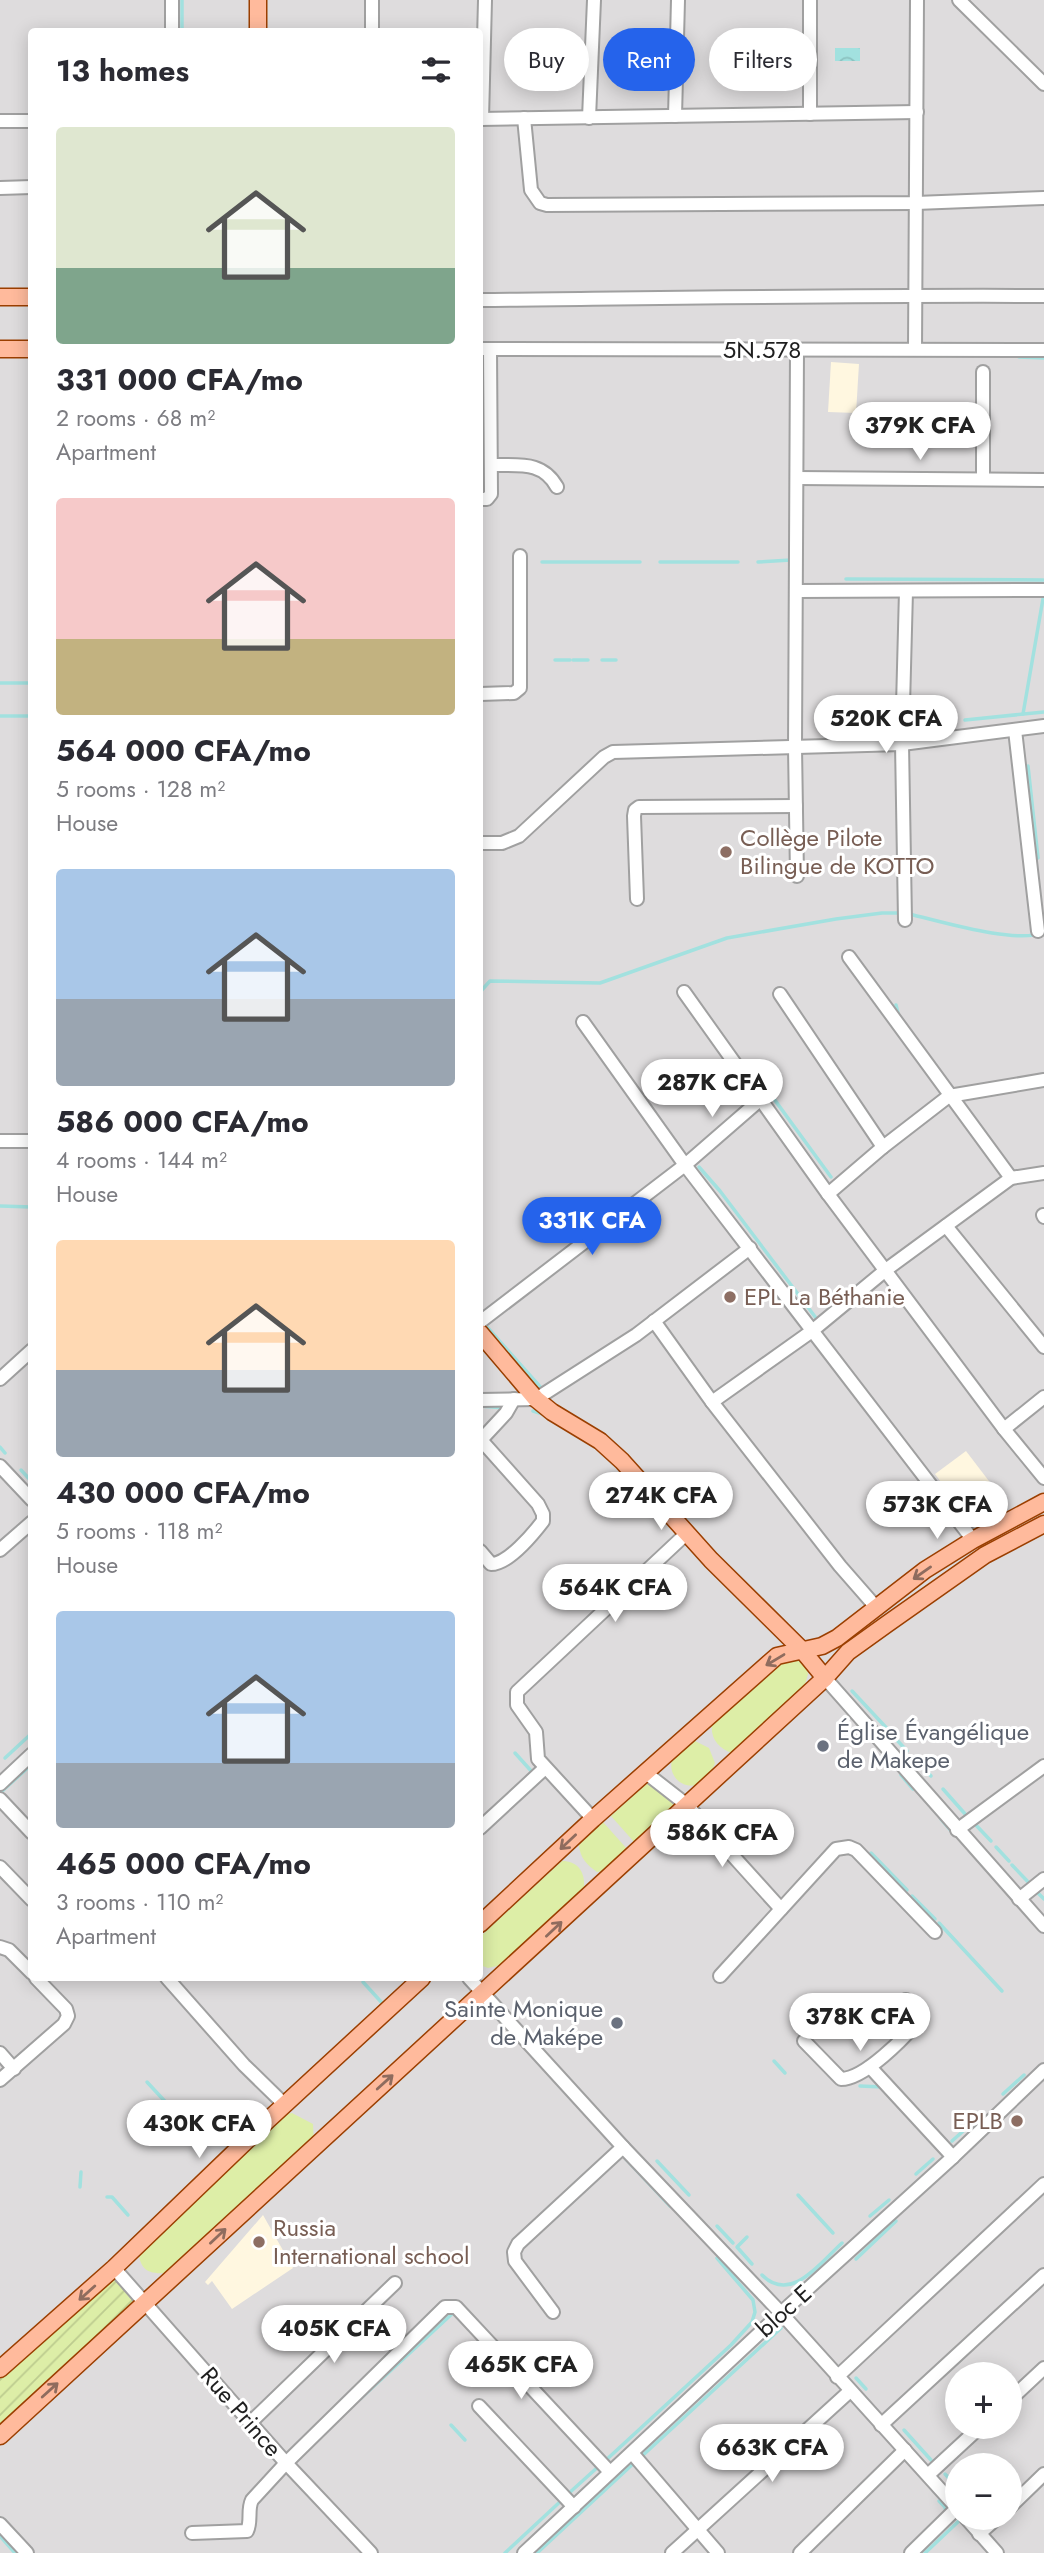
<!DOCTYPE html>
<html lang="en">
<head>
<meta charset="utf-8">
<style>
  :root { --surface:#fff; --page:#f7f7f7; --text:#2b2b33; --muted:#7c7c81; --accent:#2563eb }
  body { margin:0; font-family:Jost,sans-serif; background:var(--page); color:var(--text); height:100vh; display:flex; flex-direction:column; font-size:26px; white-space:nowrap }
  * { box-sizing:border-box; margin:0 }
  p { font-size:23px; color:var(--muted) }
  .icon { flex:none; width:38px; height:38px; fill:none; stroke:currentColor; stroke-width:2; stroke-linecap:round; stroke-linejoin:round }
  .map { position:relative; flex:1; overflow:hidden }
  .details { position:absolute; left:28px; top:28px; width:455px; height:1953px; display:flex; flex-direction:column; background:var(--surface); border-radius:7px; box-shadow:0 4px 18px #0003 }
  .details>* { flex:none }
  .banner { position:absolute; left:504px; top:28px; width:434px; height:63px; display:flex; gap:14px }
  .buttons { position:absolute; left:945px; top:2362px; display:grid; gap:14px }
  .buttons a { display:grid; place-items:center; width:77px; height:77px; border-radius:50%; background:var(--surface); box-shadow:0 4px 18px #0003; font-size:35px }
  .price { position:absolute; translate:-50% -60px; padding:0 16px; border-radius:24px; background:#fff; color:#222; font-size:23px; line-height:46px; filter:drop-shadow(0 2px 4px #0008) }
  .price::after { content:''; position:absolute; left:50%; top:42px; width:21px; height:16px; margin-left:-10px; background:inherit; clip-path:polygon(0 0,100% 0,50% 100%) }
  .price.on { background:var(--accent); color:#fff }
  ul { padding:0; list-style:none }
  li { display:grid; align-content:center; gap:14px; height:371px; padding:0 28px }
  li span { display:grid; place-items:center; height:217px; border-radius:7px; color:#555 }
  li>.icon { margin-inline-start:auto }
  span .icon { width:126px; height:126px; fill:#fffc; stroke-width:1 }
  li b { font-size:30px }
  h2 { display:flex; justify-content:space-between; align-items:center; height:84px; padding:0 28px; font-size:30px }
  .chip { padding:0 24px; border-radius:32px; background:var(--surface); box-shadow:0 4px 18px #0003; font-size:24px; line-height:63px }
  .chip.on { background:var(--accent); color:#fff }
  .map>svg:first-child { display:block }
  .residential { fill:#dedcdd; fill-rule:evenodd }
  .education { fill:#fff7e0 }
  .grass { fill:#ddeea7 }
  .garden { fill:url(#garden-furrows) }
  .water { fill:url(#water-waves) }
  .lines { fill:none; stroke-linecap:round; stroke-linejoin:round }
  .stream { stroke:#a2e1df; stroke-width:3.5 }
  .minor-casing { stroke:#a0a0a0; stroke-width:16 }
  .major-casing { stroke:#9b3f00; stroke-width:19 }
  .minor { stroke:#fff; stroke-width:12 }
  .major { stroke:#ffba9c; stroke-width:16 }
  .oneway { stroke:#8f6c5e }
  .education-dot { fill:#8d6e63; stroke:#fff; stroke-width:2.5 }
  .worship-dot { fill:#6b7280; stroke:#fff; stroke-width:2.5 }
  .labels { text-anchor:middle; stroke-width:6; stroke-linejoin:round; paint-order:stroke }
  .street-label { font-size:24px; fill:#1f1f1f; stroke:#fff }
  .education-label { font-size:24px; fill:#785e54; stroke:#fff; text-anchor:start }
  .worship-label { font-size:24px; fill:#5b616d; stroke:#fff; text-anchor:start }
</style>
</head>
<body>
<div class="map">
<svg width="1044" height="2553" viewBox="0 0 1044 2553">
  <defs>
    <pattern id="garden-furrows" width="10" height="10" patternUnits="userSpaceOnUse" patternTransform="scale(1.75)"><rect width="10" height="10" fill="#ddeea7"/><path d="M-1 1l2-2M0 10L10 0M9 11l2-2" fill="none" stroke="#bdcc8f"/></pattern>
    <pattern id="water-waves" width="16" height="10" patternUnits="userSpaceOnUse" patternTransform="scale(1.75)"><rect width="16" height="10" fill="#a2e1df"/><path d="M0 5q4-4 8 0t8 0" fill="none" stroke="#8bc1bf"/></pattern>
  </defs>
  <rect width="100%" height="100%" fill="#f1eae5"/>
  <path class="residential" d="M0 0H1044V2553H0ZM32 32H480V1978H32ZM957 2375H1010V2427H957ZM957 2466H1010V2518H957Z"/>
  <g class="education">
    <path d="M831 362 859 364 856 413 828 412Z"/>
    <path d="M966 1451 1008 1506 976 1522 967 1517 935 1474Z"/>
    <path d="M263 2215 293 2268 232 2309 212 2281 208 2285 205 2282Z"/>
  </g>
  <g class="grass">
    <path d="M794 1658 806 1666 808 1674 804 1688 737 1751 732 1753C718 1748 710 1738 712 1723L779 1661Z"/>
    <path d="M695 1741 709 1748 715 1763C695 1817 640 1760 695 1741Z"/>
    <path d="M650 1781 677 1802 635 1843 611 1816Z"/>
    <path d="M603 1822 628 1850 604 1871 597 1872C587 1865 580 1858 579 1845Z"/>
    <path d="M562 1861C578 1861 585 1872 584 1887L501 1965 488 1968 480 1965V1937Z"/>
    <path d="M292 2113 313 2124 314 2145 176 2273C151 2274 139 2275 138 2246L278 2116Z"/>
  </g>
  <path class="garden" d="M108 2280H122L135 2300 128 2320 0 2434V2370Z"/>
  <rect class="water" x="835" y="48" width="25" height="13"/>
  <g class="lines">
    <g class="stream">
      <path d="M182 0V32"/>
      <path d="M1019 357 1044 358"/>
      <path d="M542 562H640"/>
      <path d="M660 562H738"/>
      <path d="M758 562 791 560"/>
      <path d="M846 579 1043 580"/>
      <path d="M31 618H32"/>
      <path d="M555 660H570"/>
      <path d="M573 660H588"/>
      <path d="M602 660H616"/>
      <path d="M0 683H32"/>
      <path d="M1023 714 1044 593"/>
      <path d="M0 716H29"/>
      <path d="M965 720 1044 712"/>
      <path d="M1028 766 1038 858"/>
      <path d="M909 914C940 921 1017 945 1044 932"/>
      <path d="M480 992 490 981 600 983 727 938 836 919 882 913H902"/>
      <path d="M896 1005 899 1017"/>
      <path d="M758 1077 831 1177"/>
      <path d="M699 1167 720 1191 816 1318"/>
      <path d="M0 1206 32 1207"/>
      <path d="M487 1327 543 1390"/>
      <path d="M480 1406 505 1408"/>
      <path d="M533 1411 546 1415"/>
      <path d="M0 1447 5 1453"/>
      <path d="M21 1470 32 1482"/>
      <path d="M624 1475 630 1481"/>
      <path d="M852 1691 894 1736"/>
      <path d="M896 1739 907 1751"/>
      <path d="M515 1753 533 1773"/>
      <path d="M913 1757 931 1776"/>
      <path d="M5 1758 32 1733"/>
      <path d="M901 1775 913 1789"/>
      <path d="M943 1789 966 1815"/>
      <path d="M0 1793 32 1764"/>
      <path d="M941 1819 953 1833"/>
      <path d="M973 1822 991 1841"/>
      <path d="M996 1847 1009 1861"/>
      <path d="M871 1853 907 1890"/>
      <path d="M1012 1865 1032 1886"/>
      <path d="M1036 1891 1044 1899"/>
      <path d="M912 1896 935 1919"/>
      <path d="M939 1923 1002 1991"/>
      <path d="M363 1982 383 2004"/>
      <path d="M774 2061 785 2073"/>
      <path d="M147 2082 186 2124"/>
      <path d="M860 2086 883 2087"/>
      <path d="M1003 2094 1024 2075"/>
      <path d="M952 2141 971 2124"/>
      <path d="M626 2159 670 2206"/>
      <path d="M657 2161 689 2195"/>
      <path d="M916 2174 933 2159"/>
      <path d="M80 2187 81 2172"/>
      <path d="M798 2195 833 2233"/>
      <path d="M107 2197H112L128 2215"/>
      <path d="M870 2216 889 2200"/>
      <path d="M717 2226 733 2243"/>
      <path d="M747 2237 737 2247 752 2264"/>
      <path d="M856 2259 896 2221"/>
      <path d="M762 2275C791 2304 820 2263 842 2243"/>
      <path d="M856 2378 866 2389"/>
      <path d="M360 2399 454 2312"/>
      <path d="M451 2425 465 2440"/>
      <path d="M904 2430 931 2460"/>
      <path d="M641 2457 781 2328"/>
      <path d="M605 2461 731 2345 752 2322 755 2312 753 2300 717 2258"/>
      <path d="M945 2474 957 2487"/>
      <path d="M568 2494 599 2466"/>
      <path d="M939 2501 945 2507 946 2514"/>
      <path d="M0 2536 15 2553"/>
      <path d="M505 2553 563 2499"/>
      <path d="M537 2553 635 2462"/>
      <path d="M925 2553 961 2519"/>
    </g>
    <defs>
      <g id="minor">
        <path d="M172 0V32"/>
        <path d="M372 0V32"/>
        <path d="M810 0V114"/>
        <path d="M959 0 1044 84"/>
        <path d="M675 116 678 0"/>
        <path d="M524 118 531 190 540 203 547 205 916 203 1044 198"/>
        <path d="M589 118 594 0"/>
        <path d="M480 119 917 112"/>
        <path d="M482 119 485 0"/>
        <path d="M0 121H32"/>
        <path d="M0 188 32 187"/>
        <path d="M480 300C668 298 856 295 1044 296"/>
        <path d="M480 349 1044 350"/>
        <path d="M915 349 917 0"/>
        <path d="M797 350 795 747 797 876"/>
        <path d="M983 372V479"/>
        <path d="M491 465C518 466 542 460 557 487"/>
        <path d="M797 478 1044 480"/>
        <path d="M480 499H487L491 494 490 349"/>
        <path d="M796 591 1044 590"/>
        <path d="M480 694 514 693 520 688V556"/>
        <path d="M1015 730 1038 931"/>
        <path d="M480 843H502L519 836 604 757 613 752 902 744 1044 726"/>
        <path d="M637 899 634 816 635 810 639 807 796 806"/>
        <path d="M905 920 902 744 906 591"/>
        <path d="M849 957 1011 1178"/>
        <path d="M684 992 828 1194 1004 1429 1044 1478"/>
        <path d="M780 994 883 1147"/>
        <path d="M583 1022 685 1165 973 1540"/>
        <path d="M0 1141H32"/>
        <path d="M828 1194 883 1147 949 1096 1044 1080"/>
        <path d="M1043 1215 1044 1217"/>
        <path d="M946 1226 1044 1347"/>
        <path d="M654 1321 712 1402"/>
        <path d="M480 1322 685 1165 761 1099"/>
        <path d="M0 1379 32 1350"/>
        <path d="M480 1400 536 1399 636 1335 750 1248"/>
        <path d="M1004 1429 1044 1397"/>
        <path d="M480 1441 506 1413 514 1399"/>
        <path d="M0 1466 32 1500"/>
        <path d="M0 1550 32 1522"/>
        <path d="M480 1551 491 1564C508 1564 533 1534 543 1521V1514L538 1504 481 1440"/>
        <path d="M875 1606 840 1566 712 1402 812 1331 887 1269 1011 1178 1044 1173"/>
        <path d="M825 1678 1044 1926"/>
        <path d="M646 1773 687 1805 781 1909"/>
        <path d="M0 1784 32 1754"/>
        <path d="M0 1799 32 1833"/>
        <path d="M593 1819 538 1759 536 1732 517 1705V1692L687 1533"/>
        <path d="M480 1828 545 1768"/>
        <path d="M957 1830 1044 1766"/>
        <path d="M0 1867 32 1900"/>
        <path d="M1019 1899 1044 1879"/>
        <path d="M0 1947 9 1950 32 1973"/>
        <path d="M720 1976 836 1849 849 1847 856 1850 935 1932"/>
        <path d="M167 1978 244 2065 285 2105"/>
        <path d="M469 1978 623 2147 781 2313 957 2508"/>
        <path d="M804 2041 841 2079C864 2079 905 2038 919 2019L918 2012 906 2000"/>
        <path d="M0 2053 14 2069"/>
        <path d="M870 2067 953 2157"/>
        <path d="M0 2080 64 2024 68 2016 66 2009 36 1978"/>
        <path d="M114 2268 286 2463 371 2553"/>
        <path d="M553 2312 515 2261 514 2252 518 2244 623 2147"/>
        <path d="M837 2377 1044 2184"/>
        <path d="M1010 2400 1044 2368"/>
        <path d="M479 2406 574 2507"/>
        <path d="M250 2423 395 2283"/>
        <path d="M881 2425 1044 2275"/>
        <path d="M632 2453 718 2553"/>
        <path d="M928 2475 980 2427"/>
        <path d="M1010 2507 1044 2474"/>
        <path d="M966 2518 997 2553"/>
        <path d="M0 2524 27 2553"/>
        <path d="M192 2533 247 2531C252 2521 247 2510 252 2500L286 2463 445 2307H456L610 2472"/>
        <path d="M979 2534 997 2518"/>
        <path d="M524 2553 781 2313 953 2157 1044 2070"/>
        <path d="M672 2553 850 2391"/>
        <path d="M800 2553 905 2450"/>
        <path d="M911 2553 957 2508"/>
      </g>
      <g id="major">
        <path d="M258 32V0"/>
        <path d="M0 297H32"/>
        <path d="M0 349H32"/>
        <path d="M480 1333 536 1399 552 1412 600 1441 622 1461 711 1560 802 1650 825 1678"/>
        <path d="M480 1924 593 1819 777 1656 822 1646 837 1638 925 1570 973 1540 1044 1502"/>
        <path d="M0 2369 114 2268 268 2120 422 1978"/>
        <path d="M0 2436 825 1678 848 1652 887 1624 985 1555 1044 1524"/>
      </g>
    </defs>
    <use href="#minor" class="minor-casing"/>
    <use href="#major" class="major-casing"/>
    <use href="#minor" class="minor"/>
    <use href="#major" class="major"/>
  </g>
  <defs><path id="oneway-shaft" d="M-6 0H5M1.5-3L5.5 0L1.5 3" fill="none" stroke-width="1.6" stroke-linecap="round" stroke-linejoin="round" transform="scale(1.75)"/></defs>
  <g class="oneway">
    <use href="#oneway-shaft" transform="translate(922 1573) rotate(145)"/>
    <use href="#oneway-shaft" transform="translate(775 1660) rotate(149)"/>
    <use href="#oneway-shaft" transform="translate(568 1842) rotate(137)"/>
    <use href="#oneway-shaft" transform="translate(554 1929) rotate(-43)"/>
    <use href="#oneway-shaft" transform="translate(385 2082) rotate(-42)"/>
    <use href="#oneway-shaft" transform="translate(218 2236) rotate(-43)"/>
    <use href="#oneway-shaft" transform="translate(87 2293) rotate(138)"/>
    <use href="#oneway-shaft" transform="translate(50 2390) rotate(-42)"/>
  </g>
  <g class="education-dot">
    <circle cx="726" cy="852" r="7"/>
    <circle cx="730" cy="1297" r="7"/>
    <circle cx="1017" cy="2121" r="7"/>
    <circle cx="259" cy="2242" r="7"/>
  </g>
  <g class="worship-dot">
    <circle cx="823" cy="1746" r="7"/>
    <circle cx="617" cy="2023" r="7"/>
  </g>
  <g class="labels">
    <g class="street-label">
      <text x="762" y="358">5N.578</text>
      <text transform="translate(784 2311) rotate(-42)" y="8">bloc E</text>
      <text transform="translate(241 2412) rotate(49)" y="8">Rue Prince</text>
    </g>
    <g class="education-label">
      <text x="740" y="846">Collège Pilote<tspan x="740" dy="28">Bilingue de KOTTO</tspan></text>
      <text x="744" y="1305">EPL La Béthanie</text>
      <text x="1003" y="2129" text-anchor="end">EPLB</text>
      <text x="273" y="2236">Russia<tspan x="273" dy="28">International school</tspan></text>
    </g>
    <g class="worship-label">
      <text x="837" y="1740">Église Évangélique<tspan x="837" dy="28">de Makepe</tspan></text>
      <text x="603" y="2017" text-anchor="end">Sainte Monique<tspan x="603" dy="28">de Maképe</tspan></text>
    </g>
  </g>
</svg>
<div class="buttons">
<a>+</a>
<a>−</a>
</div>
<b class="price" style="left:920px;top:462px">379K CFA</b>
<b class="price" style="left:886px;top:755px">520K CFA</b>
<b class="price" style="left:712px;top:1119px">287K CFA</b>
<b class="price on" style="left:592px;top:1257px">331K CFA</b>
<b class="price" style="left:661px;top:1532px">274K CFA</b>
<b class="price" style="left:937px;top:1541px">573K CFA</b>
<b class="price" style="left:615px;top:1624px">564K CFA</b>
<b class="price" style="left:722px;top:1869px">586K CFA</b>
<b class="price" style="left:860px;top:2053px">378K CFA</b>
<b class="price" style="left:199px;top:2160px">430K CFA</b>
<b class="price" style="left:334px;top:2365px">405K CFA</b>
<b class="price" style="left:521px;top:2401px">465K CFA</b>
<b class="price" style="left:772px;top:2484px">663K CFA</b>
<div class="banner">
<a class="chip">Buy</a>
<a class="chip on">Rent</a>
<a class="chip">Filters</a>
</div>
<section class="details">
<h2>13 homes<svg class="icon" aria-label="filters" viewBox="0 0 24 24"><path d="M4 7h16M4 17h16"/><circle cx="9" cy="7" r="2"/><circle cx="15" cy="17" r="2"/></svg></h2>
<ul>
<li><span style="background:linear-gradient(#dfe7d0 65%,#7fa58c 0)"><svg class="icon" aria-label="home" viewBox="0 0 24 24"><path d="M3 11l9-7 9 7M6 9v11h12V9"/></svg></span><div><b>331 000 CFA/mo</b><p>2 rooms · 68 m²</p><p>Apartment</p></div></li>
<li><span style="background:linear-gradient(#f6c9c9 65%,#c2b280 0)"><svg class="icon" aria-label="home" viewBox="0 0 24 24"><path d="M3 11l9-7 9 7M6 9v11h12V9"/></svg></span><div><b>564 000 CFA/mo</b><p>5 rooms · 128 m²</p><p>House</p></div></li>
<li><span style="background:linear-gradient(#a9c7e8 60%,#9aa5b1 0)"><svg class="icon" aria-label="home" viewBox="0 0 24 24"><path d="M3 11l9-7 9 7M6 9v11h12V9"/></svg></span><div><b>586 000 CFA/mo</b><p>4 rooms · 144 m²</p><p>House</p></div></li>
<li><span style="background:linear-gradient(#ffd9b3 60%,#9aa5b1 0)"><svg class="icon" aria-label="home" viewBox="0 0 24 24"><path d="M3 11l9-7 9 7M6 9v11h12V9"/></svg></span><div><b>430 000 CFA/mo</b><p>5 rooms · 118 m²</p><p>House</p></div></li>
<li><span style="background:linear-gradient(#a9c7e8 70%,#9aa5b1 0)"><svg class="icon" aria-label="home" viewBox="0 0 24 24"><path d="M3 11l9-7 9 7M6 9v11h12V9"/></svg></span><div><b>465 000 CFA/mo</b><p>3 rooms · 110 m²</p><p>Apartment</p></div></li>
</ul>
</section>
</div>
</body>
</html>
